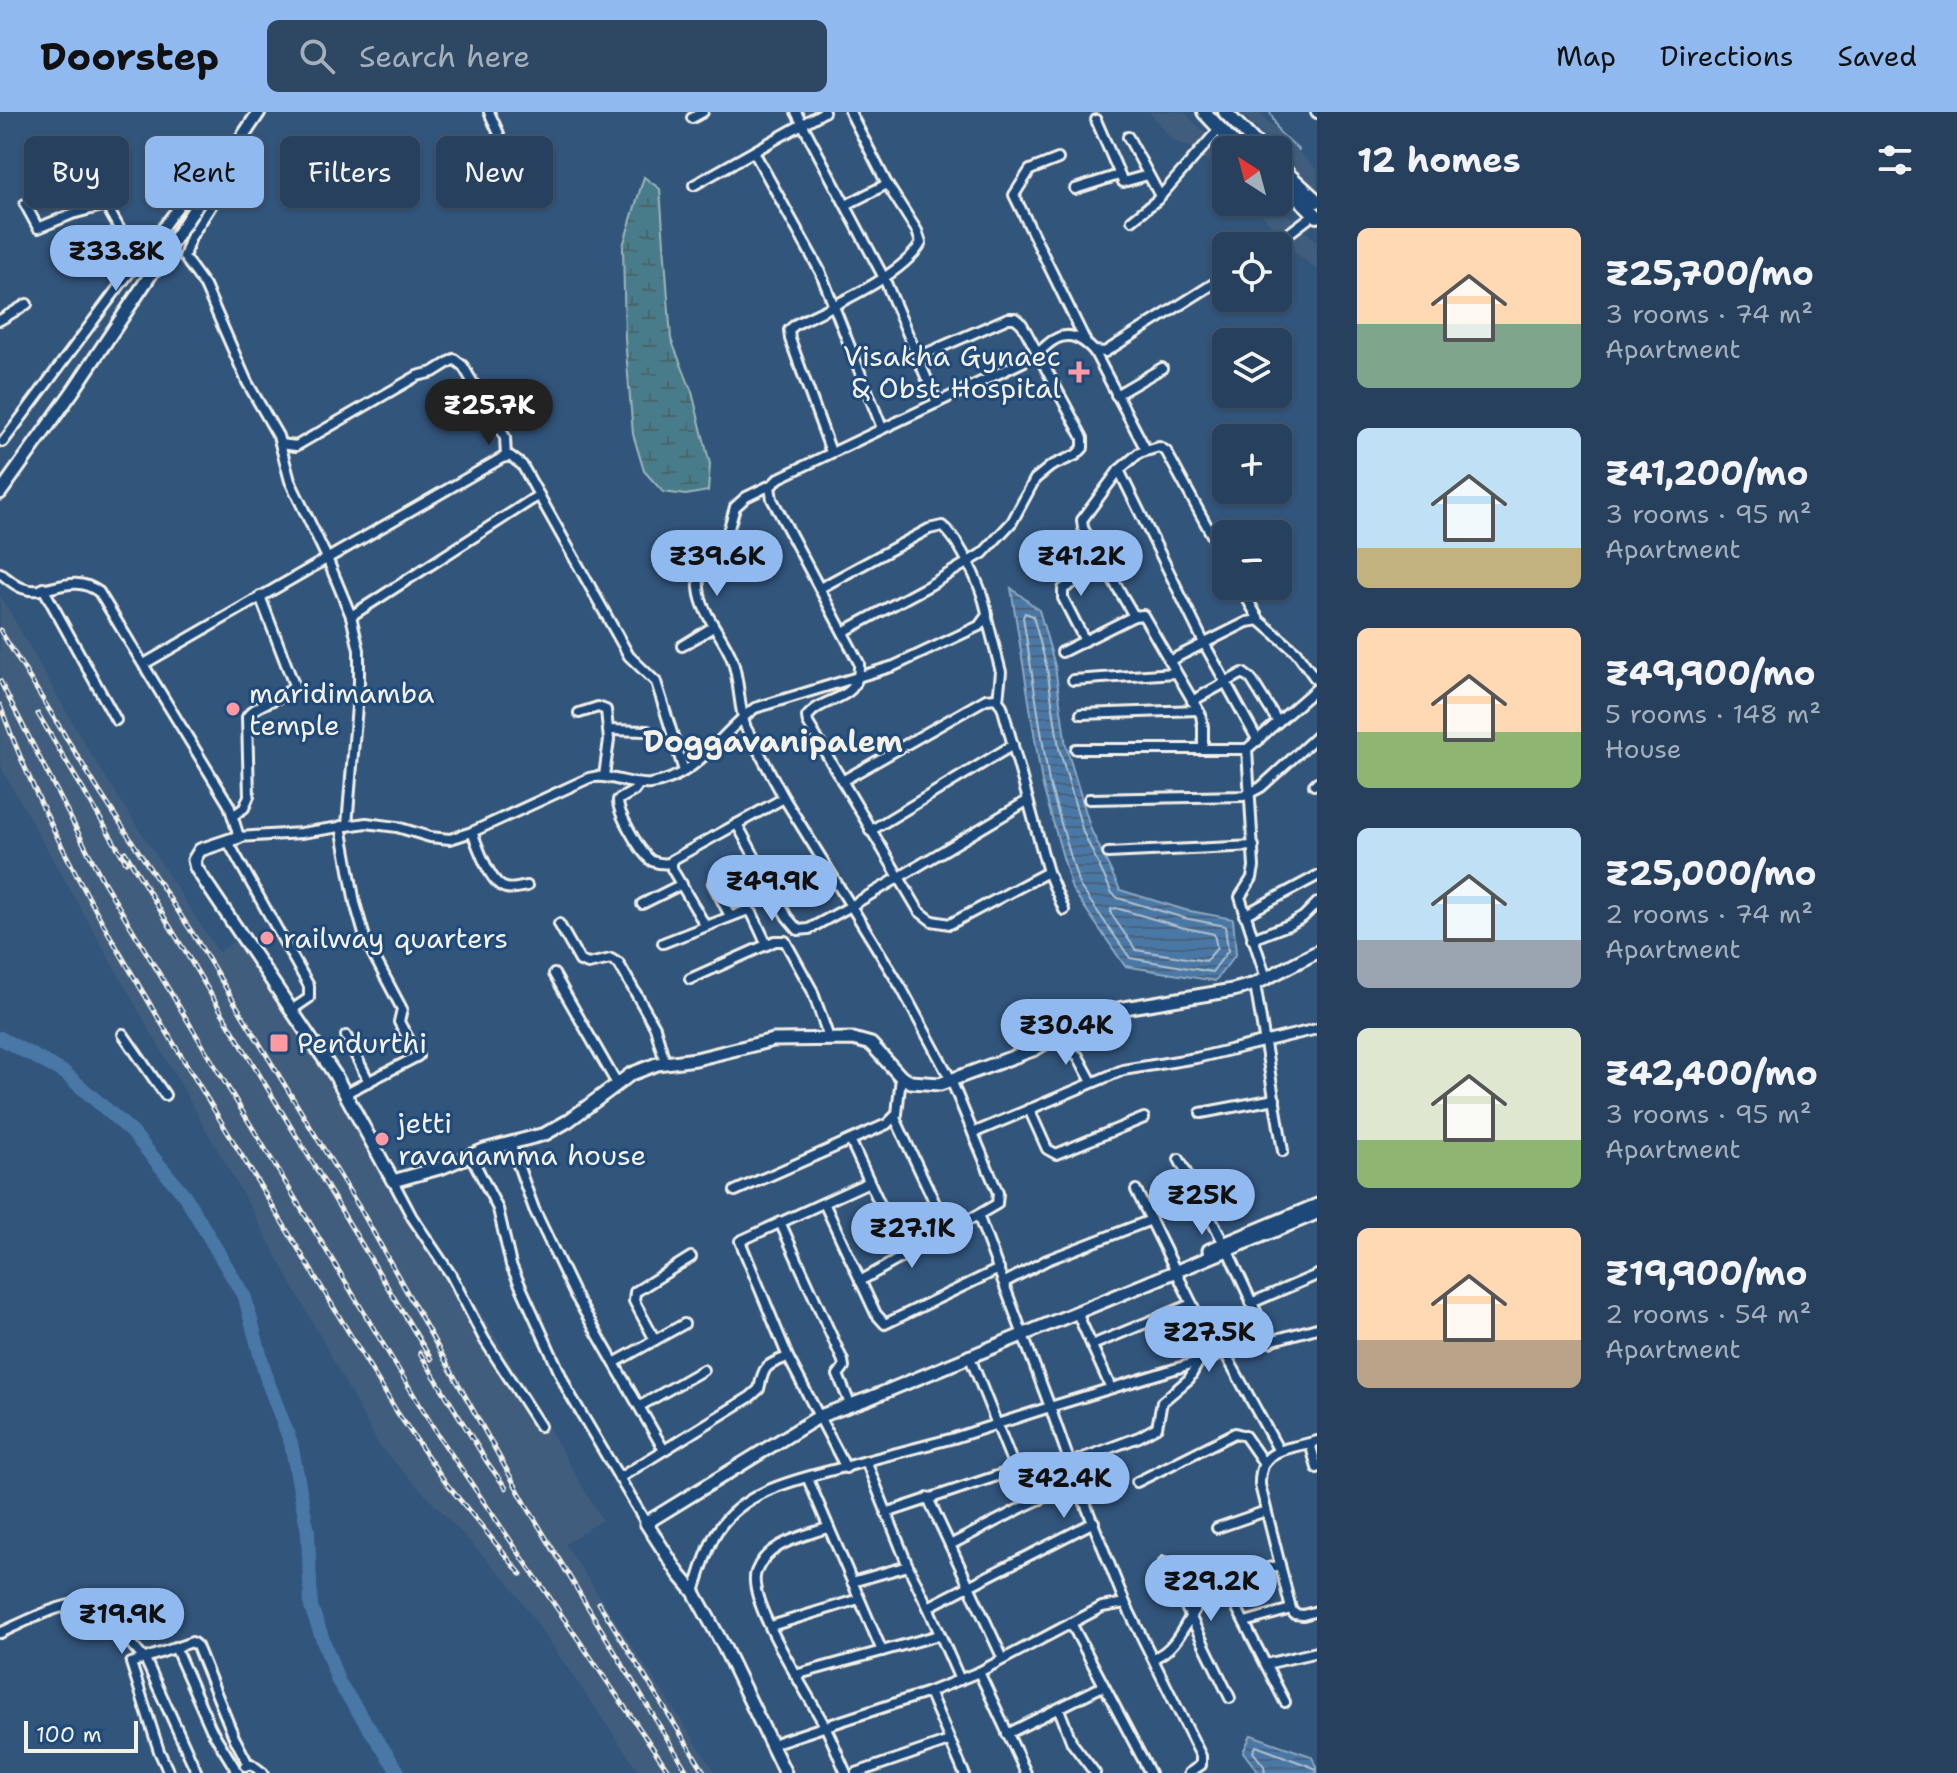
<!DOCTYPE html>
<html lang="en">
<head>
<meta charset="utf-8">
<style>
  :root { --surface:#26405d; --page:#2e4763; --text:#f1f3f6; --muted:#a4afbc; --line:#425972; --accent:#90b9f0 }
  body { margin:0; font-family:"Shantell Sans",sans-serif; background:var(--page); color:var(--text); height:100vh; display:flex; flex-direction:column; font-size:30px; white-space:nowrap }
  * { box-sizing:border-box; margin:0 }
  p { font-size:26px; color:var(--muted) }
  .icon { flex:none; width:44px; height:44px; fill:none; stroke:currentColor; stroke-width:2; stroke-linecap:round; stroke-linejoin:round }
  .map { position:relative; flex:1; overflow:hidden }
  .drawer { display:flex; flex-direction:column; background:var(--surface); width:640px }
  .drawer>* { flex:none }
  .guide { position:absolute; left:24px; top:24px; width:760px; height:72px; display:flex; gap:16px }
  .needle { width:52px; rotate:324deg }
  .tools { position:absolute; left:1212px; top:24px; display:grid; gap:16px }
  .tools a { display:grid; place-items:center; width:80px; height:80px; border-radius:12px; background:var(--surface); box-shadow:0 2px 6px #0004,0 0 0 2px var(--line); font-size:40px }
  .scale { position:absolute; left:24px; bottom:20px; width:114px; box-sizing:border-box; padding-left:8px; border:4px solid #f4f1e8; border-top:0; font-size:22px; line-height:28px; white-space:nowrap; color:#f4f1e8; -webkit-text-stroke:6px #1f4a7a; paint-order:stroke }
  .price { position:absolute; translate:-50% -68px; padding:0 18px; border-radius:28px; background:var(--accent); color:#111; font-size:26px; line-height:52px; filter:drop-shadow(0 2px 4px #0008) }
  .price::after { content:''; position:absolute; left:50%; top:48px; width:24px; height:18px; margin-left:-12px; background:inherit; clip-path:polygon(0 0,100% 0,50% 100%) }
  .price.active { background:#222; color:#fff }
  ul { padding:0; list-style:none }
  li { display:flex; align-items:center; gap:24px; height:200px; padding:0 40px }
  li span { display:grid; place-items:center; flex:none; width:224px; height:160px; border-radius:12px; color:#555 }
  li>.icon { margin-inline-start:auto }
  span .icon { width:96px; height:96px; fill:#fffc; stroke-width:1 }
  li b { font-size:34px }
  h2 { display:flex; justify-content:space-between; align-items:center; height:96px; padding:0 40px; font-size:34px }
  .chip { padding:0 28px; border-radius:12px; background:var(--surface); box-shadow:0 2px 6px #0004,0 0 0 2px var(--line); font-size:28px; line-height:72px }
  .chip.active { background:var(--accent); color:#111 }
  header { display:flex; align-items:center; gap:48px; box-sizing:border-box; height:112px; padding:0 40px; background:var(--accent); color:#111 }
  header strong { font-size:38px }
  nav { display:flex; gap:44px; margin-inline-start:auto; font-size:28px }
  .search { width:560px; height:72px; background:var(--page); display:flex; align-items:center; gap:20px; box-sizing:border-box; padding:0 28px; border-radius:12px; color:var(--muted); font-size:30px }
  main { display:flex; flex:1; min-height:0 }
  .map>svg:first-child { display:block }
  .built { fill:#405d7d }
  .wetland { fill:url(#wetland-marsh); stroke:#9eb6b9; stroke-width:2 }
  .water { fill:url(#water-rules); stroke:#8ea8c0; stroke-width:2 }
  .lines { fill:none; stroke-linecap:round; stroke-linejoin:round }
  .shore { stroke:#b0c1ce; stroke-width:2 }
  .stream { stroke:#8ea8c0; stroke-width:2 }
  .river { stroke:#4a78a6; stroke-width:14 }
  .street-casing { stroke:#f4f1e8; stroke-width:14 }
  .secondary-casing { stroke:#f4f1e8; stroke-width:17 }
  .primary-casing { stroke:#f4f1e8; stroke-width:18 }
  .street { stroke:#1f4a7a; stroke-width:8 }
  .secondary { stroke:#1f4a7a; stroke-width:11 }
  .primary { stroke:#1f4a7a; stroke-width:12 }
  .rail-casing { stroke:#f4f1e8; stroke-width:5 }
  .rail { stroke:#1f4a7a; stroke-width:2; stroke-dasharray:6; stroke-linecap:butt }
  .poi-dot { fill:#ff9aa2; stroke:#1f4a7a; stroke-width:3 }
  .labels { text-anchor:middle; stroke-width:6; stroke-linejoin:round; paint-order:stroke }
  .poi-label { font-size:28px; fill:#f4f1e8; stroke:#1f4a7a; text-anchor:start }
  .neighbourhood-label { font-size:30px; font-weight:bold; fill:#f4f1e8; stroke:#1f4a7a }
</style>
</head>
<body>
<header>
<strong>Doorstep</strong>
<div class="search"><svg class="icon" aria-label="search" viewBox="0 0 24 24"><circle cx="10" cy="10" r="6"/><path d="M15 15l6 6"/></svg>Search here</div>
<nav><a>Map</a><a>Directions</a><a>Saved</a></nav>
</header>
<main>
<div class="map">
<svg width="1317" height="1661" viewBox="0 0 1317 1661">
  <defs>
    <pattern id="wetland-marsh" width="20" height="14" patternUnits="userSpaceOnUse" patternTransform="scale(2)"><rect width="20" height="14" fill="#487c8a"/><path d="M1 5h8M5 5V1M11 12h8M15 12V8" fill="none" stroke="#48656b"/></pattern>
    <pattern id="water-rules" width="6" height="5" patternUnits="userSpaceOnUse" patternTransform="scale(2)"><rect width="6" height="5" fill="#4a78a6"/><path d="M0 2.5h6" fill="none" stroke="#4a627b"/></pattern>
  </defs>
  <rect width="100%" height="100%" fill="#32557c"/>
  <filter id="ink" filterUnits="userSpaceOnUse"><feTurbulence type="fractalNoise" baseFrequency=".0125" numOctaves="2"/><feDisplacementMap in="SourceGraphic" scale="16" xChannelSelector="R" yChannelSelector="G"/><feConvolveMatrix kernelMatrix="1 2 1 2 8 2 1 2 1" color-interpolation-filters="sRGB"/></filter>
  <g filter="url(#ink)">
    <g class="built">
      <path d="M1149 0H1184L1226 42V67L1193 36 1173 29Z"/>
      <path d="M1240 0H1258L1317 58V78Z"/>
      <path d="M1250 90H1275L1317 130V158L1298 143Z"/>
      <path d="M0 483 87 636 218 840 245 822 396 1085 408 1088 493 1220 602 1408 565 1432 716 1661H640L508 1470 380 1335 251 1097 4 661 0 652Z"/>
    </g>
    <path class="wetland" d="M644 65 660 77 671 227 692 280 710 352 708 379 686 383 663 380 644 359 633 322 625 227 623 134Z"/>
    <g class="water">
      <path d="M1011 476 1039 498 1055 554 1066 634 1091 718 1120 778 1185 798 1233 807 1236 842 1215 869 1125 854 1072 777 1042 671Z"/>
      <path d="M1251 1623 1311 1644 1317 1654V1661H1259L1243 1640Z"/>
    </g>
    <g class="lines">
      <g class="shore">
        <path d="M1025 501 1033 504 1047 556 1059 636 1083 720 1112 781 1118 786 1184 806 1225 814 1228 839 1212 860 1130 846 1079 773 1049 670 1023 505Z"/>
        <path d="M1116 796 1181 815 1214 822 1217 836 1206 849 1136 838 1111 802V797Z"/>
        <path d="M1265 1661 1264 1654 1253 1640 1256 1634 1317 1657"/>
      </g>
      <path class="stream" d="M1270 0 1279 20 1299 38"/>
      <path class="river" d="M0 926 65 961 132 1020 185 1084 245 1186 267 1268 291 1331 308 1420 311 1495 338 1569 399 1661"/>
      <defs>
        <g id="street">
          <path d="M489 0 499 22"/>
          <path d="M796 0 884 166 937 291"/>
          <path d="M1316 0 1317 1"/>
          <path d="M692 6 703 0"/>
          <path d="M1096 8 1123 70 1148 63"/>
          <path d="M1128 25 1160 84"/>
          <path d="M754 40 820 159 882 316"/>
          <path d="M1058 47 1030 58 1014 83 1085 228"/>
          <path d="M211 68 218 75V83L191 125 184 145 205 174 247 270 278 324 290 369 327 446 351 504 359 538V570L347 713"/>
          <path d="M694 73 824 0"/>
          <path d="M1075 77 1119 63"/>
          <path d="M25 92 38 116 72 102 106 93 124 125 137 124 150 135"/>
          <path d="M846 93 887 72"/>
          <path d="M1132 108 1157 88 1220 16"/>
          <path d="M1272 134 1309 106"/>
          <path d="M0 208 27 192"/>
          <path d="M1094 239 1146 338"/>
          <path d="M1116 283 1162 256"/>
          <path d="M3 330 199 67 220 54"/>
          <path d="M281 332 296 334 417 264 433 260 454 247 463 254 505 325 506 345"/>
          <path d="M831 340 790 227 789 218 796 212C830 195 903 164 921 131L917 119 887 72 850 0"/>
          <path d="M1119 358 1205 533 1258 629"/>
          <path d="M0 461C7 466 14 473 22 476 48 486 70 459 99 480L229 693 239 725 301 721 366 711 397 715 430 725 450 727 472 720 589 666C610 661 629 674 650 672 697 666 720 621 755 596L894 554 979 514 987 503C984 479 960 428 942 414L929 417 820 476"/>
          <path d="M1240 474 1259 508"/>
          <path d="M43 476 116 608"/>
          <path d="M351 504 539 383"/>
          <path d="M1134 504 1083 416 1082 408 1119 358 1139 341 1159 335 1166 339 1226 449"/>
          <path d="M987 506 1001 560 998 588"/>
          <path d="M843 520 930 473 983 441 1012 410 1035 367 1051 354 1076 343 1083 336V326L1022 212 1015 206H1008L918 245"/>
          <path d="M1085 529 1063 486V477L1104 452"/>
          <path d="M682 534 713 515"/>
          <path d="M1062 540 1134 504 1143 503 1201 603 1203 615V636"/>
          <path d="M1169 549 1247 510 1259 508 1296 540 1317 569"/>
          <path d="M144 552 502 346 510 344 522 353 629 544 656 570 684 659"/>
          <path d="M1073 568 1175 561"/>
          <path d="M1192 589 1243 561 1251 567 1278 610"/>
          <path d="M579 601 598 595 606 598 609 628 604 664"/>
          <path d="M1081 602 1198 598"/>
          <path d="M608 618 648 619"/>
          <path d="M1076 637H1247L1317 576"/>
          <path d="M1247 637 1254 755 1252 766 1240 785 1266 866"/>
          <path d="M842 669 986 587 996 586 1002 594 1048 760 1064 798"/>
          <path d="M639 672 634 679 618 688C617 700 641 742 652 749 659 752 664 752 671 751"/>
          <path d="M1314 673 1317 670"/>
          <path d="M1089 687 1244 684 1261 675 1317 624"/>
          <path d="M234 703 244 696 249 684 247 605C258 589 284 589 294 573L260 484"/>
          <path d="M737 712 787 805 798 818 809 817 851 794 784 686 746 616C738 594 740 569 732 547 721 518 696 499 699 465L715 450 723 437 735 395 746 385 771 373"/>
          <path d="M341 714 355 791 366 829 402 897 399 910 418 944 346 981"/>
          <path d="M870 719 1013 633"/>
          <path d="M472 720C478 734 490 773 506 776 512 778 521 775 527 774"/>
          <path d="M227 728 309 874V886L290 899"/>
          <path d="M1108 741 1254 734"/>
          <path d="M1048 760 950 812 932 809 919 799 808 611 807 605C824 582 861 592 859 551L772 387 770 375 779 366 1031 246C1038 242 1041 238 1047 233 1065 217 1080 224 1094 239L1105 240 1226 164"/>
          <path d="M642 792 682 772"/>
          <path d="M1244 803 1317 764"/>
          <path d="M730 804 713 771 745 754"/>
          <path d="M559 812 580 849 588 852 611 847 619 852 655 915 665 950"/>
          <path d="M705 813 672 757V748L784 686"/>
          <path d="M1252 827 1291 812 1303 805 1317 791"/>
          <path d="M663 831 748 798 752 801 767 833"/>
          <path d="M554 862 617 972"/>
          <path d="M690 867 775 829H785L812 878 829 926"/>
          <path d="M1255 872 1283 1039"/>
          <path d="M123 922 165 983"/>
          <path d="M346 924 369 970"/>
          <path d="M1053 927 1078 944 1092 970"/>
          <path d="M1029 997 1047 1037 1056 1042 1144 1006"/>
          <path d="M1201 1001 1275 987"/>
          <path d="M895 1006 948 1119 978 1103"/>
          <path d="M973 1021 1123 958 1196 946 1317 917"/>
          <path d="M851 1030 904 1144"/>
          <path d="M510 1031 534 1097 575 1183 664 1338"/>
          <path d="M471 1044 498 1097 511 1153 568 1279 646 1411"/>
          <path d="M1179 1047 1228 1139 1270 1230"/>
          <path d="M393 1069 412 1105 451 1163 484 1227 540 1314"/>
          <path d="M735 1079 887 1012 897 1002 901 965"/>
          <path d="M824 1091 876 1202 885 1212 999 1157"/>
          <path d="M780 1110 843 1249 844 1255 838 1263 848 1287"/>
          <path d="M860 1169 948 1119"/>
          <path d="M1005 1170 1047 1148 1151 1108"/>
          <path d="M1251 1191 1317 1163"/>
          <path d="M1077 1201 1111 1276"/>
          <path d="M655 1228 634 1189 635 1180 691 1145"/>
          <path d="M1092 1233 1192 1192 1136 1078"/>
          <path d="M1225 1241 1279 1339"/>
          <path d="M1222 1242 1317 1216"/>
          <path d="M969 1243 1029 1392"/>
          <path d="M614 1251 684 1212"/>
          <path d="M640 1294 703 1258"/>
          <path d="M1317 1329 1310 1331 1317 1356"/>
          <path d="M1310 1331C1282 1338 1259 1338 1260 1373L1291 1497 1294 1502 1303 1503 1317 1499"/>
          <path d="M866 1349 954 1326 1050 1295 978 1103 997 1092 998 1081 951 968 902 877 851 794 1027 689"/>
          <path d="M1070 1351 1139 1325 1157 1315 1162 1290 1189 1267 1199 1249"/>
          <path d="M846 1356 788 1245 740 1129 869 1070"/>
          <path d="M619 1366 750 1285 759 1277C764 1255 764 1253 788 1245"/>
          <path d="M1137 1370 1235 1321 1245 1324 1263 1350"/>
          <path d="M1077 1371 1050 1295 1217 1244 1192 1192"/>
          <path d="M928 1386 950 1433"/>
          <path d="M886 1401 1015 1358"/>
          <path d="M827 1416C801 1425 767 1431 756 1460 745 1488 811 1586 826 1616 833 1630 839 1646 846 1661"/>
          <path d="M1217 1416 1266 1399"/>
          <path d="M1164 1450 1230 1586"/>
          <path d="M1223 1469 1285 1590"/>
          <path d="M852 1470 908 1454 928 1495 1094 1410"/>
          <path d="M694 1480C700 1461 706 1439 716 1421 747 1371 814 1365 866 1349L908 1454"/>
          <path d="M928 1495 960 1568"/>
          <path d="M1245 1510 1291 1497"/>
          <path d="M1071 1511 1150 1661"/>
          <path d="M771 1514 859 1487"/>
          <path d="M0 1521C23 1511 75 1482 98 1494L146 1549 197 1661"/>
          <path d="M175 1535 211 1617 238 1661"/>
          <path d="M882 1539 939 1523"/>
          <path d="M1153 1546C1181 1537 1188 1498 1209 1479 1228 1462 1256 1460 1280 1453"/>
          <path d="M1003 1547 950 1433 1029 1392 1077 1371 1125 1491 1201 1644V1653L1189 1661"/>
          <path d="M1266 1552 1317 1540"/>
          <path d="M795 1563 882 1539 808 1367"/>
          <path d="M929 1580 964 1661"/>
          <path d="M1059 1597 1072 1631 1095 1661"/>
          <path d="M1007 1622 1103 1574"/>
          <path d="M772 1632 929 1580 979 1560"/>
          <path d="M245 1654 251 1652 263 1661"/>
          <path d="M169 1661 159 1639 131 1551 192 1530 197 1534 234 1625 248 1652"/>
          <path d="M856 1661 949 1629"/>
          <path d="M1026 1661 979 1560 1102 1495 1125 1491"/>
        </g>
        <g id="secondary">
          <path d="M0 381 73 279 259 0"/>
          <path d="M239 725 200 738 194 748 196 756 335 963 393 1069 443 1055 484 1038 545 1022 568 1009 631 962 657 952 696 947 773 928 853 927 871 932 901 965 911 970 940 972 1035 937 1094 901 1233 878 1255 872 1317 840"/>
          <path d="M1209 1138 1317 1093"/>
          <path d="M785 1661 723 1533 694 1480 679 1462 646 1411 820 1304 870 1286 1317 1101"/>
        </g>
        <g id="primary">
          <path d="M1204 0 1240 38"/>
          <path d="M1225 0 1262 38"/>
          <path d="M1278 53 1317 89"/>
          <path d="M1278 66 1317 104"/>
        </g>
      </defs>
      <use href="#street" class="street-casing"/>
      <use href="#secondary" class="secondary-casing"/>
      <use href="#primary" class="primary-casing"/>
      <use href="#street" class="street"/>
      <use href="#secondary" class="secondary"/>
      <use href="#primary" class="primary"/>
      <defs>
        <g id="rail">
          <path d="M0 518 99 679 193 822 362 1100 528 1396 688 1661"/>
          <path d="M0 569 102 767 438 1323 670 1661"/>
          <path d="M0 593C49 727 122 847 196 968 263 1079 330 1189 397 1300L446 1371 521 1462"/>
          <path d="M38 602 126 750"/>
          <path d="M125 740 431 1247"/>
          <path d="M420 1241 487 1350 506 1376"/>
          <path d="M599 1491 705 1661"/>
        </g>
      </defs>
      <use href="#rail" class="rail-casing"/>
      <use href="#rail" class="rail"/>
    </g>
  </g>
  <g class="poi-dot">
    <path d="M1075 248h8v8h8v8h-8v8h-8v-8h-8v-8h8z"/>
    <circle cx="233" cy="597" r="8"/>
    <circle cx="267" cy="826" r="8"/>
    <rect x="269" y="921" width="20" height="20" rx="4"/>
    <circle cx="382" cy="1027" r="8"/>
  </g>
  <g class="labels">
    <g class="poi-label">
      <text x="1061" y="254" text-anchor="end">Visakha Gynaec<tspan x="1061" dy="32">&amp; Obst Hospital</tspan></text>
      <text x="249" y="591">maridimamba<tspan x="249" dy="32">temple</tspan></text>
      <text x="283" y="836">railway quarters</text>
      <text x="297" y="941">Pendurthi</text>
      <text x="398" y="1021">jetti<tspan x="398" dy="32">ravanamma house</tspan></text>
    </g>
    <g class="neighbourhood-label">
      <text x="773" y="640">Doggavanipalem</text>
    </g>
  </g>
</svg>
<div class="tools">
<a><svg class="needle" viewBox="-14 -14 28 28"><path d="M0-13l5 13h-10z" fill="#e53935"/><path d="M0 13l5-13h-10z" fill="#a4afbc"/></svg></a>
<a><svg class="icon" aria-label="locate" viewBox="0 0 24 24"><circle cx="12" cy="12" r="6"/><path d="M12 2v4M12 18v4M2 12h4M18 12h4"/></svg></a>
<a><svg class="icon" aria-label="layers" viewBox="0 0 24 24"><path d="M12 4l9 5-9 5-9-5zM3 14l9 5 9-5"/></svg></a>
<a>+</a>
<a>−</a>
</div>
<div class="scale">100 m</div>
<b class="price" style="left:116px;top:181px">₹33.8K</b>
<b class="price active" style="left:489px;top:335px">₹25.7K</b>
<b class="price" style="left:717px;top:486px">₹39.6K</b>
<b class="price" style="left:1081px;top:486px">₹41.2K</b>
<b class="price" style="left:772px;top:811px">₹49.9K</b>
<b class="price" style="left:1066px;top:955px">₹30.4K</b>
<b class="price" style="left:1202px;top:1125px">₹25K</b>
<b class="price" style="left:912px;top:1158px">₹27.1K</b>
<b class="price" style="left:1209px;top:1262px">₹27.5K</b>
<b class="price" style="left:1064px;top:1408px">₹42.4K</b>
<b class="price" style="left:1211px;top:1511px">₹29.2K</b>
<b class="price" style="left:122px;top:1544px">₹19.9K</b>
<div class="guide">
<a class="chip">Buy</a>
<a class="chip active">Rent</a>
<a class="chip">Filters</a>
<a class="chip">New</a>
</div>
</div>
<section class="drawer">
<h2>12 homes<svg class="icon" aria-label="filters" viewBox="0 0 24 24"><path d="M4 7h16M4 17h16"/><circle cx="9" cy="7" r="2"/><circle cx="15" cy="17" r="2"/></svg></h2>
<ul>
<li><span style="background:linear-gradient(#ffd9b3 60%,#7fa58c 0)"><svg class="icon" aria-label="home" viewBox="0 0 24 24"><path d="M3 11l9-7 9 7M6 9v11h12V9"/></svg></span><div><b>₹25,700/mo</b><p>3 rooms · 74 m²</p><p>Apartment</p></div></li>
<li><span style="background:linear-gradient(#bfe0f5 75%,#c2b280 0)"><svg class="icon" aria-label="home" viewBox="0 0 24 24"><path d="M3 11l9-7 9 7M6 9v11h12V9"/></svg></span><div><b>₹41,200/mo</b><p>3 rooms · 95 m²</p><p>Apartment</p></div></li>
<li><span style="background:linear-gradient(#ffd9b3 65%,#8fb573 0)"><svg class="icon" aria-label="home" viewBox="0 0 24 24"><path d="M3 11l9-7 9 7M6 9v11h12V9"/></svg></span><div><b>₹49,900/mo</b><p>5 rooms · 148 m²</p><p>House</p></div></li>
<li><span style="background:linear-gradient(#bfe0f5 70%,#9aa5b1 0)"><svg class="icon" aria-label="home" viewBox="0 0 24 24"><path d="M3 11l9-7 9 7M6 9v11h12V9"/></svg></span><div><b>₹25,000/mo</b><p>2 rooms · 74 m²</p><p>Apartment</p></div></li>
<li><span style="background:linear-gradient(#dfe7d0 70%,#8fb573 0)"><svg class="icon" aria-label="home" viewBox="0 0 24 24"><path d="M3 11l9-7 9 7M6 9v11h12V9"/></svg></span><div><b>₹42,400/mo</b><p>3 rooms · 95 m²</p><p>Apartment</p></div></li>
<li><span style="background:linear-gradient(#ffd9b3 70%,#b9a48a 0)"><svg class="icon" aria-label="home" viewBox="0 0 24 24"><path d="M3 11l9-7 9 7M6 9v11h12V9"/></svg></span><div><b>₹19,900/mo</b><p>2 rooms · 54 m²</p><p>Apartment</p></div></li>
</ul>
</section>
</main>
</body>
</html>
